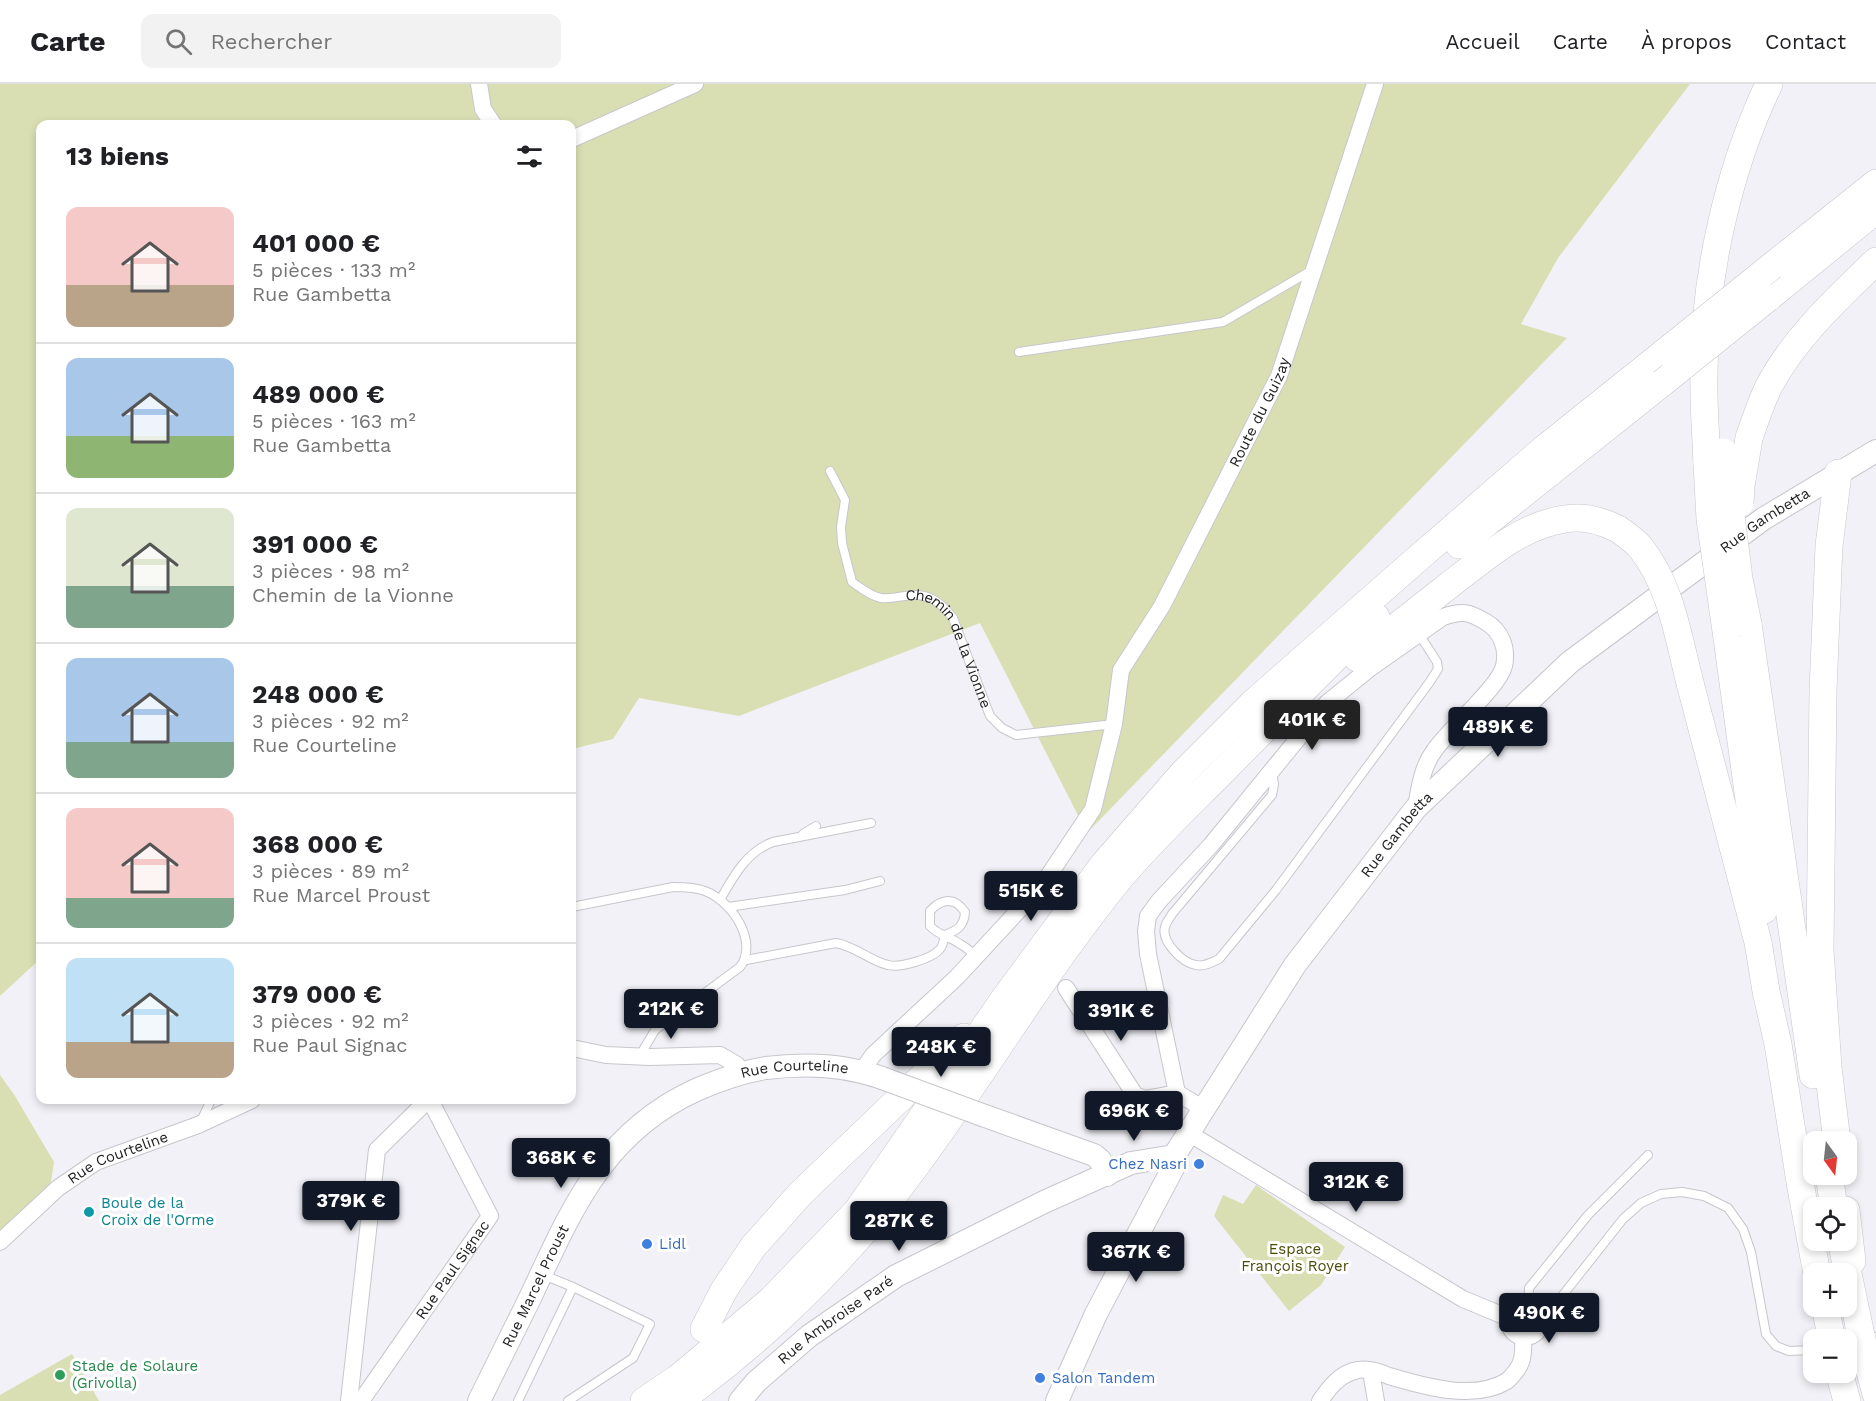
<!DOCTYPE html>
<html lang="fr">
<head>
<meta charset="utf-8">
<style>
  :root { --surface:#fff; --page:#f2f2f2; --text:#202124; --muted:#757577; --line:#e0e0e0; --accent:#111827 }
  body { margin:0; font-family:"Work Sans",sans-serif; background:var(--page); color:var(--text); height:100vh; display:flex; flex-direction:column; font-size:22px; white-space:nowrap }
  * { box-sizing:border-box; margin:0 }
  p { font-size:20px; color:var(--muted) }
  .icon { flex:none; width:33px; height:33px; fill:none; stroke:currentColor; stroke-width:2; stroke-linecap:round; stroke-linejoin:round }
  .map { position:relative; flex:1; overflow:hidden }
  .details { position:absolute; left:36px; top:36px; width:540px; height:984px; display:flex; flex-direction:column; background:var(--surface); border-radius:12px; box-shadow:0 3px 9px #0003 }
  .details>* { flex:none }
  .needle { width:39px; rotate:165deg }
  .buttons { position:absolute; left:1803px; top:1047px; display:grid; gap:12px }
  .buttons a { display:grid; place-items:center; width:54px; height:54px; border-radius:12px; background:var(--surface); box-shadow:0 3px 9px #0003; font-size:30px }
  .price { position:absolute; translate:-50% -51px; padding:0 14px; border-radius:6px; background:var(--accent); color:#fff; font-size:20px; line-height:39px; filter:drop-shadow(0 2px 3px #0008) }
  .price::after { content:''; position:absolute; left:50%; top:36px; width:18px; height:14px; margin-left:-9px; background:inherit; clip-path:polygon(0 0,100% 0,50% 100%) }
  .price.on { background:#222; color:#fff }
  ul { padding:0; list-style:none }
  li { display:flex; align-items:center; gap:18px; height:150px; padding:0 30px }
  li+li { border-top:2px solid var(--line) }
  li span { display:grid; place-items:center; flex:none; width:168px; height:120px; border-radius:12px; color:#555 }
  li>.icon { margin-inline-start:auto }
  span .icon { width:72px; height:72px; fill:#fffc; stroke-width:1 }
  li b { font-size:26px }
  h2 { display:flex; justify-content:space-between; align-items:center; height:72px; padding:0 30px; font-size:26px }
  header { display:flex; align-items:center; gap:36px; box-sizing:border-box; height:84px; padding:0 30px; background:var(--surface); border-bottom:2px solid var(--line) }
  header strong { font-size:28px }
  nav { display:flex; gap:33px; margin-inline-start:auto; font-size:21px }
  .search { width:420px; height:54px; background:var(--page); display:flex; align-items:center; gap:15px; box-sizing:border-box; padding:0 21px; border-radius:12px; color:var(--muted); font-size:22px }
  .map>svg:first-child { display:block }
  .green { fill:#dadfb3 }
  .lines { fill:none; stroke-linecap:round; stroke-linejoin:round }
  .service-casing { stroke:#c6c7cc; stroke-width:10 }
  .minor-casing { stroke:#c6c7cc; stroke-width:18 }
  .secondary-casing { stroke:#c6c7cc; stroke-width:24 }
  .trunk-casing { stroke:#c6c7cc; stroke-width:28 }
  .service { stroke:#fff; stroke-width:8 }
  .minor { stroke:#fff; stroke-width:16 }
  .secondary { stroke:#fff; stroke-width:22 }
  .trunk { stroke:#fff; stroke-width:27 }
  .secondary-bridge-casing { stroke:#c6c7cc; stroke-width:24; stroke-linecap:butt }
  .trunk-bridge-casing { stroke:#c6c7cc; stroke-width:28; stroke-linecap:butt }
  .secondary-bridge { stroke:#fff; stroke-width:22 }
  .trunk-bridge { stroke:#fff; stroke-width:27 }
  .shop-dot { fill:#3f7fe0; stroke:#fff; stroke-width:2 }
  .culture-dot { fill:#0f9aa8; stroke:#fff; stroke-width:2 }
  .leisure-dot { fill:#2e9e5b; stroke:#fff; stroke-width:2 }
  .labels { text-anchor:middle; stroke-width:6; stroke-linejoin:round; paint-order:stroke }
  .street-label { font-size:15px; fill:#232325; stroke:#fff }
  .shop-label { font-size:15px; fill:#366cbe; stroke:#fff; text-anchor:start }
  .culture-label { font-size:15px; fill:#0d838f; stroke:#fff; text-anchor:start }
  .park-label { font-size:15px; fill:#4a4d0a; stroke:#fff }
  .leisure-label { font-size:15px; fill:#27864d; stroke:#fff; text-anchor:start }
</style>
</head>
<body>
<header>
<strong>Carte</strong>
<div class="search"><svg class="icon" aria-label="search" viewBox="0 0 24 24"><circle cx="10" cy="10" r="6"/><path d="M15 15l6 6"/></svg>Rechercher</div>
<nav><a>Accueil</a><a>Carte</a><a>À propos</a><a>Contact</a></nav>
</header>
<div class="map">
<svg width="1876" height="1317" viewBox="0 0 1876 1317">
  <rect width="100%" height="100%" fill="#f1f1f7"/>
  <g class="green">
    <path d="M0 0H1690L1558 174 1521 240 1567 254 1087 749 980 539 739 632 639 614 613 655 572 665V40H40V875L0 912Z"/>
    <path d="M0 991 15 1012 54 1078 50 1103 0 1148Z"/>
    <path d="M1256 1101 1345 1163 1321 1201 1289 1227 1214 1132 1223 1111 1243 1120Z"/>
    <path d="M72 1270 99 1317H0V1311Z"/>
  </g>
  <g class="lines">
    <defs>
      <g id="service">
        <path d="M1019 268 1223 238 1312 186"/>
        <path id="s1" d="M830 387 845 416 841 443 842 459 852 498C861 504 870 512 881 514 889 515 897 513 905 512 927 508 940 517 953 534L990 632 1002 644 1016 651 1114 640"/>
        <path d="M1272 688 1274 700 1272 711 1172 830C1170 834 1166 838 1165 843 1161 857 1182 879 1196 881 1204 883 1212 878 1219 875L1276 806 1429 599 1438 585 1437 578 1419 550"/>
        <path d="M803 750 816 742"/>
        <path d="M720 816C733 793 747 767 773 758L871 739"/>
        <path d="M572 823 673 803C683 803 695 803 705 807 732 817 759 858 740 883L655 946 639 973"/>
        <path d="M728 823 845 806 880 797"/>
        <path d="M746 876 836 859C857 863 870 877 888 881 900 884 932 875 940 865 943 862 944 855 945 851 958 846 964 842 965 828 955 813 942 814 930 827V842C938 851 950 853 960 860 966 863 971 868 976 872"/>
        <path d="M201 1037 211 1016"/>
        <path d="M541 1190 573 1203 650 1240 633 1274 568 1317"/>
        <path d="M1528 1221 1529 1204 1588 1131 1648 1071"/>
        <path d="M1541 1233 1551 1226 1623 1135 1641 1119 1661 1110 1682 1108 1704 1112 1728 1124 1743 1145 1751 1168 1766 1250 1776 1262 1789 1267 1814 1266"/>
        <path d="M1846 1259 1876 1253"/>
        <path d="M518 1317 573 1203"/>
      </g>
      <g id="minor">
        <path d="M479 0 483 25 493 40"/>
        <path d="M572 55 695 0"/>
        <path d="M1066 904 1135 1011 1145 1015 1177 1009"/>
        <path d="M572 964 606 971 650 973 720 971 737 981 741 989"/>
        <path id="s2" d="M862 987 873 971 957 893 1043 800 1093 725 1114 640 1121 586 1162 522 1279 292 1375 0"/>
        <path d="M1204 1025 1177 1009 1148 870 1146 847 1148 832 1159 817 1211 761 1327 619 1369 585 1443 533C1462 526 1469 528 1486 538 1501 547 1508 564 1504 582 1499 603 1448 646 1434 667 1422 683 1419 705 1416 724"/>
        <path d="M1190 1050 1463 1215 1509 1234"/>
        <path id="s3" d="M0 1158 58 1104 96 1078 198 1041 252 1016"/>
        <circle cx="1525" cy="1237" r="16"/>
        <path d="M1371 1287 1376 1317"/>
        <path d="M349 1317 377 1066 428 1016"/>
        <path id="s4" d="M361 1317 490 1132 430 1016"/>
        <path d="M1320 1317C1329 1304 1340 1289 1358 1286 1368 1284 1380 1288 1389 1292 1426 1303 1474 1317 1507 1297 1523 1282 1524 1274 1523 1252"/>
      </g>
      <g id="secondary">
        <path d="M985 1032 1094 1071 1100 1076 1107 1091"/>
        <path id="s5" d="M479 1317C496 1283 513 1249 530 1214 571 1127 602 1049 696 1006 719 996 741 988 766 984 806 979 844 980 882 994"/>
        <path id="s6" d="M740 1317 756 1298 809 1252 896 1192 1044 1118 1131 1079 1174 1072"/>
        <path id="s7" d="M1057 1317 1096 1230 1173 1084 1174 1072 1295 881 1416 724 1570 578 1763 435 1876 367"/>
      </g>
      <g id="trunk">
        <path d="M1772 182 1876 99"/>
        <path d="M1768 214 1876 126"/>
        <path d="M1749 354C1755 336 1761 319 1769 302 1795 253 1837 215 1876 177"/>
        <path d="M1707 380C1706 350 1703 319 1704 289 1704 193 1728 86 1769 0"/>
        <path d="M1459 461 1662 299"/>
        <path d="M1748 540 1813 991"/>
        <path d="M1727 554 1764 826"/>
        <path d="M1357 574C1385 551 1414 529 1443 506 1479 479 1519 441 1565 435 1583 432 1602 437 1618 445"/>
        <path d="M1690 599 1758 858 1766 907 1778 960 1801 1104 1817 1190"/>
        <path d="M1837 1058 1828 983 1820 866 1823 607 1829 462 1838 389"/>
        <path d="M1829 1090 1834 1124"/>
        <path d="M1846 1126 1852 1177"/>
        <path d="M1841 1156 1859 1242"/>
        <path d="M1825 1222 1832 1256"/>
        <path d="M704 1245 724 1206 753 1163 800 1110 964 953"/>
        <path d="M1865 1269 1876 1310"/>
        <path d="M1839 1288 1847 1317"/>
        <path d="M644 1317 678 1294 770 1217 857 1127 1004 915 1103 781 1183 689 1253 619 1408 483 1545 364 1665 268"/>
        <path d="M679 1317C768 1252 850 1172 915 1083 985 988 1045 886 1120 794 1150 758 1186 724 1219 691 1271 638 1323 586 1376 533"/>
      </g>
    </defs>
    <use href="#service" class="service-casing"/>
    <use href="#minor" class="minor-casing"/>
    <use href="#secondary" class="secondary-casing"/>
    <use href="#trunk" class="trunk-casing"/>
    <use href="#service" class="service"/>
    <use href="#minor" class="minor"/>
    <use href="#secondary" class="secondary"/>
    <use href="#trunk" class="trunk"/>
    <defs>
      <path id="secondary-bridge" d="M882 994 985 1032"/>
      <g id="trunk-bridge">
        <path d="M1665 268 1772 182"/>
        <path d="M1662 299 1768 214"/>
        <path d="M1723 368 1739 495 1748 540"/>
        <path d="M1707 380 1710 435 1727 554"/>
        <path d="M1740 419 1741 402 1749 354"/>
        <path d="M1618 445C1625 450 1634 456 1640 463 1671 501 1678 552 1690 599"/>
        <path d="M1859 1242 1865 1269"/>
      </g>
    </defs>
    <use href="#secondary-bridge" class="secondary-bridge-casing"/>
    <use href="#trunk-bridge" class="trunk-bridge-casing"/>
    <use href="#secondary-bridge" class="secondary-bridge"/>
    <use href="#trunk-bridge" class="trunk-bridge"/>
  </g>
  <g class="shop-dot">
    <circle cx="1199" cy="1080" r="6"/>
    <circle cx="647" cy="1160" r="6"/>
    <circle cx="1040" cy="1294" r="6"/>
  </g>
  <circle class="culture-dot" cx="89" cy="1128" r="6"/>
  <circle class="leisure-dot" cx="60" cy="1291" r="6"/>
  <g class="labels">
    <g class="street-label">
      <text dy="5" stroke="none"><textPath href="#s2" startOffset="786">Route du Guizay</textPath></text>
      <text dy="5" stroke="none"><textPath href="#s7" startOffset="1150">Rue Gambetta</textPath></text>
      <text dy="5" stroke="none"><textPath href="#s1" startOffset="250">Chemin de la Vionne</textPath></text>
      <text dy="5" stroke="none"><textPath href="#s7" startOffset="664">Rue Gambetta</textPath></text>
      <text dy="5" stroke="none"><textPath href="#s5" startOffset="490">Rue Courteline</textPath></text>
      <text dy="5" stroke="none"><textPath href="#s3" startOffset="147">Rue Courteline</textPath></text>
      <text dy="5" stroke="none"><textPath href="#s4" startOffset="160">Rue Paul Signac</textPath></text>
      <text dy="5" stroke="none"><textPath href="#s5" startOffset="128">Rue Marcel Proust</textPath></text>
      <text dy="5" stroke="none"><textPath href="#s6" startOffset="126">Rue Ambroise Paré</textPath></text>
    </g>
    <g class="shop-label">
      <text x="1187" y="1085" text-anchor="end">Chez Nasri</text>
      <text x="659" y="1165">Lidl</text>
      <text x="1052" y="1299">Salon Tandem</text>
    </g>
    <g class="culture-label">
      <text x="101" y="1124">Boule de la<tspan x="101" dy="17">Croix de l'Orme</tspan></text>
    </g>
    <g class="park-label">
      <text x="1295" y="1170">Espace<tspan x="1295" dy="17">François Royer</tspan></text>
    </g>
    <g class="leisure-label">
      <text x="72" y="1287">Stade de Solaure<tspan x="72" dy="17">(Grivolla)</tspan></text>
    </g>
  </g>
</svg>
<div class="buttons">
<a><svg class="needle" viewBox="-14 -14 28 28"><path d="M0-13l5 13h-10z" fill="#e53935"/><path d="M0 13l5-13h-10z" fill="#757577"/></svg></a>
<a><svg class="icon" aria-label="locate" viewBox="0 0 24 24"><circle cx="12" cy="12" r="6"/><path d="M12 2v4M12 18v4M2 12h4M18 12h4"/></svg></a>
<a>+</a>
<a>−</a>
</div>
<b class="price on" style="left:1312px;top:667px">401K €</b>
<b class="price" style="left:1498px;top:674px">489K €</b>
<b class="price" style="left:1031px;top:838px">515K €</b>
<b class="price" style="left:671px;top:956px">212K €</b>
<b class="price" style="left:1121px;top:958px">391K €</b>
<b class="price" style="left:941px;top:994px">248K €</b>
<b class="price" style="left:1134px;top:1058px">696K €</b>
<b class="price" style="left:561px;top:1105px">368K €</b>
<b class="price" style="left:1356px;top:1129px">312K €</b>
<b class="price" style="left:351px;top:1148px">379K €</b>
<b class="price" style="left:899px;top:1168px">287K €</b>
<b class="price" style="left:1136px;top:1199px">367K €</b>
<b class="price" style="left:1549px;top:1260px">490K €</b>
<section class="details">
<h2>13 biens<svg class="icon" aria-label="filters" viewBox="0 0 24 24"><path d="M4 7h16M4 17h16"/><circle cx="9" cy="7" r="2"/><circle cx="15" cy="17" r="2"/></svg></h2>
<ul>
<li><span style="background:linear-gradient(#f6c9c9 65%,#b9a48a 0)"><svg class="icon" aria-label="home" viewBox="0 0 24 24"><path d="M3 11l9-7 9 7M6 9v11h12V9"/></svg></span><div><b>401 000 €</b><p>5 pièces · 133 m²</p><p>Rue Gambetta</p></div></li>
<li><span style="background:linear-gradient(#a9c7e8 65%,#8fb573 0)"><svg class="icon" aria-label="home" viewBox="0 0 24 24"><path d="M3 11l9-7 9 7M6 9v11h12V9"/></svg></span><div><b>489 000 €</b><p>5 pièces · 163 m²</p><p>Rue Gambetta</p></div></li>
<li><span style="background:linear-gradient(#dfe7d0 65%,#7fa58c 0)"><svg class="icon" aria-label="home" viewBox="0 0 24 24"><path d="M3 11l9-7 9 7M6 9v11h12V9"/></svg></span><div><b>391 000 €</b><p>3 pièces · 98 m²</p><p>Chemin de la Vionne</p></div></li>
<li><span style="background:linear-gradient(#a9c7e8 70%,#7fa58c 0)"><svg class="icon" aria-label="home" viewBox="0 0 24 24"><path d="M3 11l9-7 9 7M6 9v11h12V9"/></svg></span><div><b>248 000 €</b><p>3 pièces · 92 m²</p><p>Rue Courteline</p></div></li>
<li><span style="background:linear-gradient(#f6c9c9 75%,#7fa58c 0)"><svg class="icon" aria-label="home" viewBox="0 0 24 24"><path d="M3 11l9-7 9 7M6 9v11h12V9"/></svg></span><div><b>368 000 €</b><p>3 pièces · 89 m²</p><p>Rue Marcel Proust</p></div></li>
<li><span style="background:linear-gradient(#bfe0f5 70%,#b9a48a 0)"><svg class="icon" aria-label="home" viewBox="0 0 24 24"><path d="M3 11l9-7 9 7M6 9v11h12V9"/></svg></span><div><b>379 000 €</b><p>3 pièces · 92 m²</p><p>Rue Paul Signac</p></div></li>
</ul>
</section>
</div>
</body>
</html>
